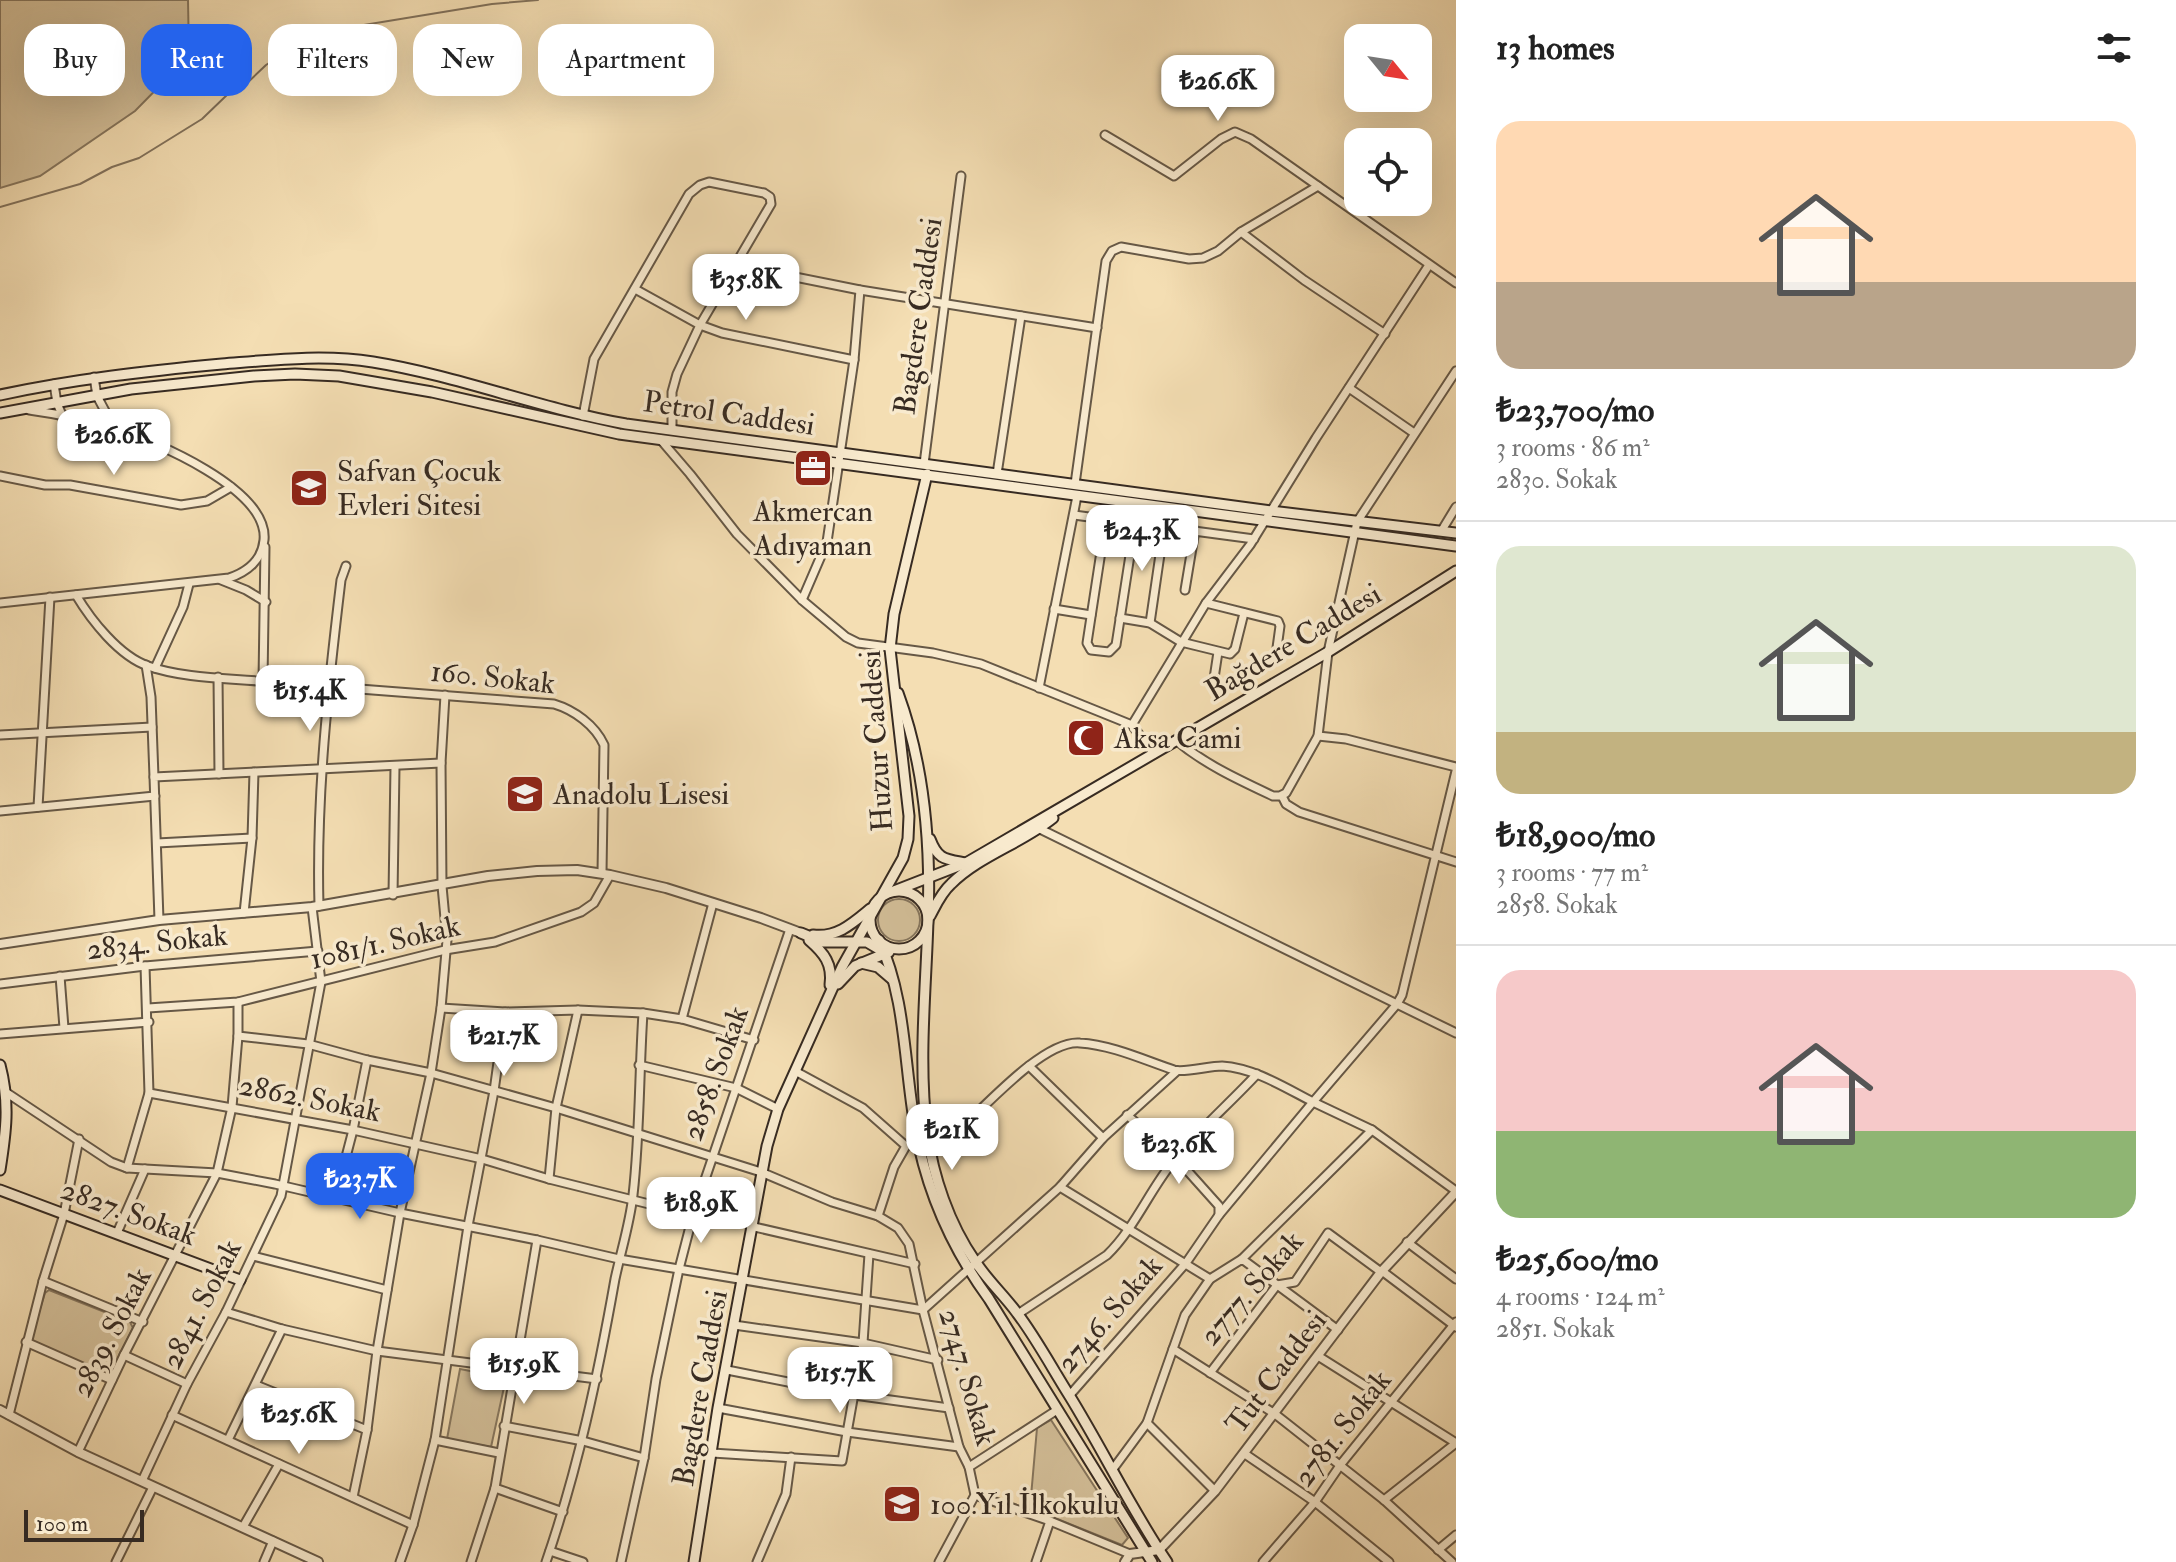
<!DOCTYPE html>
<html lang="en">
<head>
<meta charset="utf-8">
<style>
  :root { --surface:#fff; --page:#f2f2f2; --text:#222; --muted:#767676; --line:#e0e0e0; --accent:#2563eb }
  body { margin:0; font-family:"IM FELL Double Pica",serif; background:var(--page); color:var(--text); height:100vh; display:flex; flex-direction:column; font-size:30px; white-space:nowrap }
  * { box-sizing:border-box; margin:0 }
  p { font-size:26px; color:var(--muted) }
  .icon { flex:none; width:44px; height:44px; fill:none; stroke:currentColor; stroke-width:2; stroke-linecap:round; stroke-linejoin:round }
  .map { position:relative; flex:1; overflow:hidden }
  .sheet { display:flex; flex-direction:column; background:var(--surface); width:720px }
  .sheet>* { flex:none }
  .hud { position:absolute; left:24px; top:24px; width:760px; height:72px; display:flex; gap:16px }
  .needle { width:52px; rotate:120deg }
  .tools { position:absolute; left:1344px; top:24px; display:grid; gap:16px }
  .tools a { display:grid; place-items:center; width:88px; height:88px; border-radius:16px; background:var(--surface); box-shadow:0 8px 32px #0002; font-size:40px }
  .scale { position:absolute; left:24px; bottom:20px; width:120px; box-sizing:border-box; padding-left:8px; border:4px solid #372b22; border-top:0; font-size:22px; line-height:28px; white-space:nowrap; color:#372b22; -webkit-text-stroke:6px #f8eace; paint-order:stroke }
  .price { position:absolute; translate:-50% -68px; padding:0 18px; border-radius:16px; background:#fff; color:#222; font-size:26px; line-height:52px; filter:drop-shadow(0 2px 4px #0008) }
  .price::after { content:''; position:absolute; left:50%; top:48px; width:24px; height:18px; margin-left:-12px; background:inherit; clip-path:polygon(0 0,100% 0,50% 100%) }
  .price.active { background:var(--accent); color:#fff }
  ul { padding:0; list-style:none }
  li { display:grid; align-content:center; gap:16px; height:424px; padding:0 40px }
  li+li { border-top:2px solid var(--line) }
  li span { display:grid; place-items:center; height:248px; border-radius:24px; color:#555 }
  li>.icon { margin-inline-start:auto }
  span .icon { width:144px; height:144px; fill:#fffc; stroke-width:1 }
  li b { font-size:34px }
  h2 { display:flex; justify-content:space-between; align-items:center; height:96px; padding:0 40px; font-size:34px }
  .chip { padding:0 28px; border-radius:24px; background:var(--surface); box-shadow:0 8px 32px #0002; font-size:28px; line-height:72px }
  .chip.active { background:var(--accent); color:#fff }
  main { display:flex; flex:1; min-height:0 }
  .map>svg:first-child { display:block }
  .green { fill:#d4c09a; stroke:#86765e; stroke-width:2 }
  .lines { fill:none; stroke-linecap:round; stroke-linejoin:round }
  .stream { stroke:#82725c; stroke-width:2 }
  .minor-casing { stroke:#665846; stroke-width:11 }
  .tertiary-casing { stroke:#665846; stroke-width:12 }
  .secondary-casing { stroke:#372b22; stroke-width:13 }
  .minor { stroke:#f8eace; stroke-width:7 }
  .tertiary { stroke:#f8eace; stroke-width:8 }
  .secondary { stroke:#f8eace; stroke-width:9 }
  .labels { text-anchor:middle; stroke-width:7; stroke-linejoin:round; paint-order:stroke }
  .street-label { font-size:30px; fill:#372b22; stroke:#f8eace }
  .poi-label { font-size:30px; fill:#372b22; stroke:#f8eace; text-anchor:start }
</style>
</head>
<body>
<main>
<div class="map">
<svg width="1456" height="1562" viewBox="0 0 1456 1562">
  <rect width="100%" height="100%" fill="#f4deb3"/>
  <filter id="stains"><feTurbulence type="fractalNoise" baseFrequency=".0025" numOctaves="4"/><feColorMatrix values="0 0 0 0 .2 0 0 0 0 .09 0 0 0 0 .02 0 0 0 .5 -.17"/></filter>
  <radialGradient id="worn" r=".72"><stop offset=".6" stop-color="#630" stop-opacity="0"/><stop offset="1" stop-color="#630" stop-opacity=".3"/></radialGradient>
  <g class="green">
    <path d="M0 0H188L189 56 135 111 40 176 0 188Z"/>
    <circle cx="899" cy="920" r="21"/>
    <path d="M49 1290 130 1322 133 1328 109 1375 30 1341 45 1293Z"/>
    <path d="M460 1369 506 1378 491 1447 447 1439Z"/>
    <path d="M1051 1420 1128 1538 1122 1545 1030 1508 1037 1428Z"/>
  </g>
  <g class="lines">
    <path class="stream" d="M0 207 80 184 112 167 139 158 202 119 229 93 245 85 266 65 315 33 492 4 538 0"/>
    <defs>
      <g id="minor">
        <path d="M1105 135 1174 176 1221 139 1235 132 1251 139 1318 186"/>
        <path d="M1241 232 1304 280 1385 334"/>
        <path d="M735 265 860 290 1097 328"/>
        <path d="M635 289 700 325 722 333 854 360"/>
        <path d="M94 377 97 396 114 428"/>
        <path d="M54 384 57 403 62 415"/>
        <path d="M1349 388 1414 433"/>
        <path d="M583 416 594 359 689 194 700 185 709 182 764 193 770 197 771 204 700 325 677 374 672 392V429"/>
        <path d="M660 439 690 474 737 534 802 600 846 637 858 643 933 653 981 664 1132 725"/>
        <path d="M924 464 961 176"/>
        <path d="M997 474 1021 316"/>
        <path d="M0 476 45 485H70L181 505 207 501 231 487"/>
        <path d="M1075 484 1106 261 1112 251 1121 247 1189 259 1203 258 1218 251 1241 232 1318 186 1456 283"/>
        <path d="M1074 515 1254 539"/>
        <path d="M1106 519 1087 643 1091 650 1109 652 1116 645 1135 523"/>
        <path d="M1442 530 1456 507"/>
        <path d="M221 580 246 590 266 602"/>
        <path d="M1185 590 1195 530"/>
        <path d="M76 595C91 620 119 656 148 666 185 679 230 678 269 682 364 690 459 696 554 704 574 710 595 725 604 745L602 873"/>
        <path d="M802 600 827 542 854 360 860 290"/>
        <path d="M0 603 229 578C247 572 262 560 264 540 269 489 154 441 114 428 87 420 58 414 29 410"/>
        <path d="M1206 603 1278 621 1280 626 1276 655"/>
        <path d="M1054 609 1091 615"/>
        <path d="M1120 618 1150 623 1181 642 1230 654 1235 649 1244 613"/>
        <path d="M1150 623 1164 527"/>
        <path d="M146 665 151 697 154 777"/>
        <path d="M155 668 183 607 189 584"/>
        <path d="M218 677 219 774"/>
        <path d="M263 681 265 547"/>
        <path d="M1213 685 1218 652"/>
        <path d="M1039 688 1077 496"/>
        <path d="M0 735 152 727"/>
        <path d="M1318 736 1346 739 1456 767"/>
        <path d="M1176 740C1204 764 1239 780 1273 796H1280L1286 793 1318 736 1328 652 1357 522 1456 371"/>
        <path d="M1154 754 1132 725 1206 603 1250 545 1316 438 1429 265"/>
        <path d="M1282 796 1286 804 1299 812 1456 862"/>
        <path d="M38 807 50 597"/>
        <path d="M0 811 155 796"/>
        <path d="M1038 828 1456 1033"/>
        <path d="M157 843 252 838"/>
        <path d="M393 895 395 767"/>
        <path d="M319 906C316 797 328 688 341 580L346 566"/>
        <path d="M244 913 252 838 254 772"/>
        <path d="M159 920 154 777 441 763"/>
        <path d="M60 976 64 1028"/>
        <path d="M0 984 145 966 318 951"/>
        <path d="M148 1008 238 1002 445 950 495 942 581 912 594 903 610 875"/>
        <path d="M441 1008 505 1012 578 1010 643 1013 682 1019 754 1040"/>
        <path d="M682 1019 713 903"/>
        <path d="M0 1034 149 1022"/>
        <path d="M238 1036 308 1044 367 1060 431 1073 556 1108 761 1172 832 1202 878 1216 898 1228 909 1244 923 1310 959 1447 969 1467 975 1495 939 1562"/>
        <path d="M639 1065 736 1088 778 1109"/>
        <path d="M1029 1066 1103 1138"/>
        <path d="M795 1071 863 1108 906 1146 894 1167 878 1216"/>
        <path d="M7 1093 111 1162 127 1168 217 1173 275 1184 400 1213 537 1240 619 1259 923 1310 1060 1187 1103 1138 1177 1071"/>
        <path d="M149 1093 353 1130 482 1159 549 1179 693 1215"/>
        <path d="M931 1155C967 1129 1038 1039 1080 1043 1112 1045 1144 1060 1174 1070 1184 1073 1209 1066 1222 1066 1254 1068 1284 1087 1313 1102L1397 1004 1402 995 1456 771"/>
        <path d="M127 1168 149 1093 145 966"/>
        <path d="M549 1179 556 1108 578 1010"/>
        <path d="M1060 1187 1210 1279"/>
        <path d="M335 1199 353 1130 367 1060"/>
        <path d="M1219 1215 1313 1102 1372 1130"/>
        <path d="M750 1226 915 1264"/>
        <path d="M117 1233 145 1169"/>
        <path d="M1407 1242 1456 1279"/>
        <path d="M253 1256 387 1290"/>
        <path d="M1242 1259 1372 1130 1456 1191"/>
        <path d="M1382 1271 1456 1327"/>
        <path d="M43 1281 143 1322"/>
        <path d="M226 1312 282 1329 377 1351 597 1379"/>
        <path d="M1018 1314 1107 1255C1135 1228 1150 1189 1175 1159 1200 1129 1230 1103 1257 1074"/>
        <path d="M734 1325 863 1343 938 1360"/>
        <path d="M1338 1330 1242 1259 1210 1279 1185 1315 1173 1349 1275 1414 1384 1500 1452 1562"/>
        <path d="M26 1342 112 1380"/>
        <path d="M124 1355 187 1384"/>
        <path d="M1318 1356 1456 1443"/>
        <path d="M727 1370 854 1395 949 1408"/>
        <path d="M1210 1373 1277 1285 1295 1282 1328 1233 1381 1272"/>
        <path d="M256 1385 367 1430"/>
        <path d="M1069 1396 1186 1263 1219 1215V1206L1176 1158 1127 1115"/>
        <path d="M718 1408 847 1432 959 1447"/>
        <path d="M9 1415 43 1281 64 1214 79 1139"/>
        <path d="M172 1415 413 1525"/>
        <path d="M1147 1423 1215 1491"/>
        <path d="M504 1426 583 1441 644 1458"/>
        <path d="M228 1440 282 1329"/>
        <path d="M435 1440 499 1453"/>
        <path d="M78 1452 124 1355 217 1173 232 1107 238 1036V1002"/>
        <path d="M712 1453 842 1461 863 1343 869 1254"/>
        <path d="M1245 1454 1315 1502 1389 1562"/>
        <path d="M969 1467 1057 1410"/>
        <path d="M1113 1469 1147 1423 1173 1349"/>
        <path d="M142 1481 187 1384 226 1312 281 1196 321 982 312 907"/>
        <path d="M495 1488 563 1512"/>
        <path d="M975 1495 1050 1521 1130 1554"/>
        <path d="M353 1497 367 1430 377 1351 400 1213 431 1073 441 1008 447 940 442 886 441 763 445 695"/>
        <path d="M1384 1500 1456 1443"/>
        <path d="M243 1527 279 1464"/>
        <path d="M1438 1550 1456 1535"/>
        <path d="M550 1551 583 1562"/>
        <path d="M116 1562 153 1487"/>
        <path d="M264 1562 273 1541"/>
        <path d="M400 1562 413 1525 435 1440 468 1226 494 1091 505 1012"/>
        <path d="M471 1562 495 1488 537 1240"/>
        <path d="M546 1562C578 1469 598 1375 615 1279 621 1251 630 1223 633 1195 640 1134 639 1074 643 1013"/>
        <path d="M621 1562 644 1458 656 1379 679 1269 693 1215 790 929"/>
        <path d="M757 1562 786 1494 791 1457"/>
        <path d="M1036 1562 1050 1521"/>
        <path d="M1263 1562 1315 1502 1341 1464 1456 1322"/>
      </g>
      <g id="tertiary">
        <path d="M0 944 159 920 312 907 488 876 537 871 577 870 610 875 666 888 761 918 801 933"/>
        <path d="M0 1410 78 1452 318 1562"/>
        <path d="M1125 1562 1130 1554 1159 1550 1215 1491 1381 1272 1456 1192"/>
      </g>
      <g id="secondary">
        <path d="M0 395C74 379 147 371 222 364 272 360 324 354 373 362 459 376 541 409 626 424L1271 511 1456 533"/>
        <path d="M0 413 131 389 254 376 295 374 339 376 432 392 619 434 1456 546"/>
        <path d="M898 693C924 764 931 844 928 920 926 990 918 1061 927 1132 933 1176 949 1224 975 1261 987 1280 1004 1295 1017 1313 1036 1338 1052 1368 1069 1395 1103 1450 1131 1509 1167 1562"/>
        <path d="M930 839C938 860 945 859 966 863"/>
        <path d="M894 891 966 863 1328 652 1456 571"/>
        <circle cx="899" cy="920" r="29"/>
        <path d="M930 916C936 905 941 893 951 884 979 856 1022 843 1053 818"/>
        <path d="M801 933 823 942H867L884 952"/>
        <path d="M813 935C837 938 853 923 870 909"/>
        <path d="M809 940C824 953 833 964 830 985"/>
        <path d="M879 940C906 998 904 1064 915 1126 926 1190 951 1247 989 1299L1152 1562"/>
        <path d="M861 963 878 967 892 979"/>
        <path d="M838 984 855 966 889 952"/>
        <path d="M0 1065C10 1103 6 1132 0 1170"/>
        <path d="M0 1190 240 1280"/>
        <path d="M694 1562 718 1408 767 1146 778 1109 842 967 903 858 908 839 909 816 890 649 894 614 927 474"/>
      </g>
    </defs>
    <use href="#minor" class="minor-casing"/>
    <use href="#tertiary" class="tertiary-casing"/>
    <use href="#secondary" class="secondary-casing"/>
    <use href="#minor" class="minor"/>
    <use href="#tertiary" class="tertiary"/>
    <use href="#secondary" class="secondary"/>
  </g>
  <defs>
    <symbol id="office-square" viewBox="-11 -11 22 22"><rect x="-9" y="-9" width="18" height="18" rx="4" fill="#8f2418" stroke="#f8eace"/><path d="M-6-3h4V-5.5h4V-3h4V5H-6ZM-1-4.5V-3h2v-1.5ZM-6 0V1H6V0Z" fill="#fff"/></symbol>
    <symbol id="school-square" viewBox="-11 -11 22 22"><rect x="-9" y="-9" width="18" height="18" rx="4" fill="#8f2418" stroke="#f8eace"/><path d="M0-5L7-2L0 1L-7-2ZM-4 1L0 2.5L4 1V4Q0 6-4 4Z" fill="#fff"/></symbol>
    <symbol id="mosque-square" viewBox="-11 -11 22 22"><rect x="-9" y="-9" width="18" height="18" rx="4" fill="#8f2418" stroke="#f8eace"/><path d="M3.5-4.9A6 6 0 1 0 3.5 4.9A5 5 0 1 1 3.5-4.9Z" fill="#fff"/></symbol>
  </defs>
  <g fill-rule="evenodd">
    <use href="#office-square" x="791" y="446" width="44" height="44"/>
    <use href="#school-square" x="287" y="466" width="44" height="44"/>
    <use href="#mosque-square" x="1064" y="716" width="44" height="44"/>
    <use href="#school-square" x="503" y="772" width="44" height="44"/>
    <use href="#school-square" x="880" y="1482" width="44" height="44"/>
  </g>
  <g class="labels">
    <g class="street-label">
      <text transform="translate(918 316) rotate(-82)" y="10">Bagdere Caddesi</text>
      <text transform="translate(729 413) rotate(8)" y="10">Petrol Caddesi</text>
      <text transform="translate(1293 642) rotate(-31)" y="10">Bağdere Caddesi</text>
      <text transform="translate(493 677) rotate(6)" y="10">160. Sokak</text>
      <text transform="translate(876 741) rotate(-94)" y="10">Huzur Caddesi</text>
      <text transform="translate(157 942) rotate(-6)" y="10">2834. Sokak</text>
      <text transform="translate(385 942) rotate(-13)" y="10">1081/1. Sokak</text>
      <text transform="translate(715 1073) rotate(-70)" y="10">2858. Sokak</text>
      <text transform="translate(310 1098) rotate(11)" y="10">2862. Sokak</text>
      <text transform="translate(129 1212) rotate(20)" y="10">2827. Sokak</text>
      <text transform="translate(1251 1288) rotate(-49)" y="10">2777. Sokak</text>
      <text transform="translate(201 1304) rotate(-63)" y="10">2841. Sokak</text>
      <text transform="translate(1109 1314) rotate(-49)" y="10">2746. Sokak</text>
      <text transform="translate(111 1332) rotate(-63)" y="10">2839. Sokak</text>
      <text transform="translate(1276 1372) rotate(-53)" y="10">Tut Caddesi</text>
      <text transform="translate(968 1377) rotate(74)" y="10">2747. Sokak</text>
      <text transform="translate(700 1388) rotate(-80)" y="10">Bagdere Caddesi</text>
      <text transform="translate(1342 1428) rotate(-52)" y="10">2781. Sokak</text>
    </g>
    <g class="poi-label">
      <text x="337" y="481">Safvan Çocuk<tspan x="337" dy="34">Evleri Sitesi</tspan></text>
      <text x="813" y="521" text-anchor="middle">Akmercan<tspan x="813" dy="34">Adıyaman</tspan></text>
      <text x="1114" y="748">Aksa Cami</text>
      <text x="553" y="804">Anadolu Lisesi</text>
      <text x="930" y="1514">100.Yıl İlkokulu</text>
    </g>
  </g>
  <rect width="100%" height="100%" filter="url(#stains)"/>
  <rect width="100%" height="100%" fill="url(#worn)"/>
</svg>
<div class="tools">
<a><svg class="needle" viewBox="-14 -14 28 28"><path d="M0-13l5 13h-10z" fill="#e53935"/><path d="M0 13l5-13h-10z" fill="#767676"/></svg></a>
<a><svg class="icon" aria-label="locate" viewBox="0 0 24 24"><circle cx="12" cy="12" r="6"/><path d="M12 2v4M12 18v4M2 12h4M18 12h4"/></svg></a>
</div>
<div class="scale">100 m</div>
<b class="price" style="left:1218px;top:123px">₺26.6K</b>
<b class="price" style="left:746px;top:322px">₺35.8K</b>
<b class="price" style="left:114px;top:477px">₺26.6K</b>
<b class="price" style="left:1142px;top:573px">₺24.3K</b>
<b class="price" style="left:310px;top:733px">₺15.4K</b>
<b class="price" style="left:504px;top:1078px">₺21.7K</b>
<b class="price" style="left:952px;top:1172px">₺21K</b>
<b class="price" style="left:1179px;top:1186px">₺23.6K</b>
<b class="price active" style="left:360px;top:1221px">₺23.7K</b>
<b class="price" style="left:701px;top:1245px">₺18.9K</b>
<b class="price" style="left:524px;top:1406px">₺15.9K</b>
<b class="price" style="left:840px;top:1415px">₺15.7K</b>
<b class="price" style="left:299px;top:1456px">₺25.6K</b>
<div class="hud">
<a class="chip">Buy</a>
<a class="chip active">Rent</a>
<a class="chip">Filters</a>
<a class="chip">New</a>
<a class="chip">Apartment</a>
</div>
</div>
<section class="sheet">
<h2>13 homes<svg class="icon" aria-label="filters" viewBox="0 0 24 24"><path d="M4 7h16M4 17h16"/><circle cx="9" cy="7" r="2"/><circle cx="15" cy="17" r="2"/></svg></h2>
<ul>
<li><span style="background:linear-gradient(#ffd9b3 65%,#b9a48a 0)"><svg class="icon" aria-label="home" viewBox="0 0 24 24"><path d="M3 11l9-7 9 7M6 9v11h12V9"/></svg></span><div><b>₺23,700/mo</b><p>3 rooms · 86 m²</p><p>2830. Sokak</p></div></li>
<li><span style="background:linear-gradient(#dfe7d0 75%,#c2b280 0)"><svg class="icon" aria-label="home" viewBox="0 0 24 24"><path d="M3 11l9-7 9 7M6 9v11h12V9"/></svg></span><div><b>₺18,900/mo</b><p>3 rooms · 77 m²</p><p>2858. Sokak</p></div></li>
<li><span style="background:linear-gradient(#f6c9c9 65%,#8fb573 0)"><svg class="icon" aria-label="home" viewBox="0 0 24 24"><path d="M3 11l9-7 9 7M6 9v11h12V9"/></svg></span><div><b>₺25,600/mo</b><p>4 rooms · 124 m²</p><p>2851. Sokak</p></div></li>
</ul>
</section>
</main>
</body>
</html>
